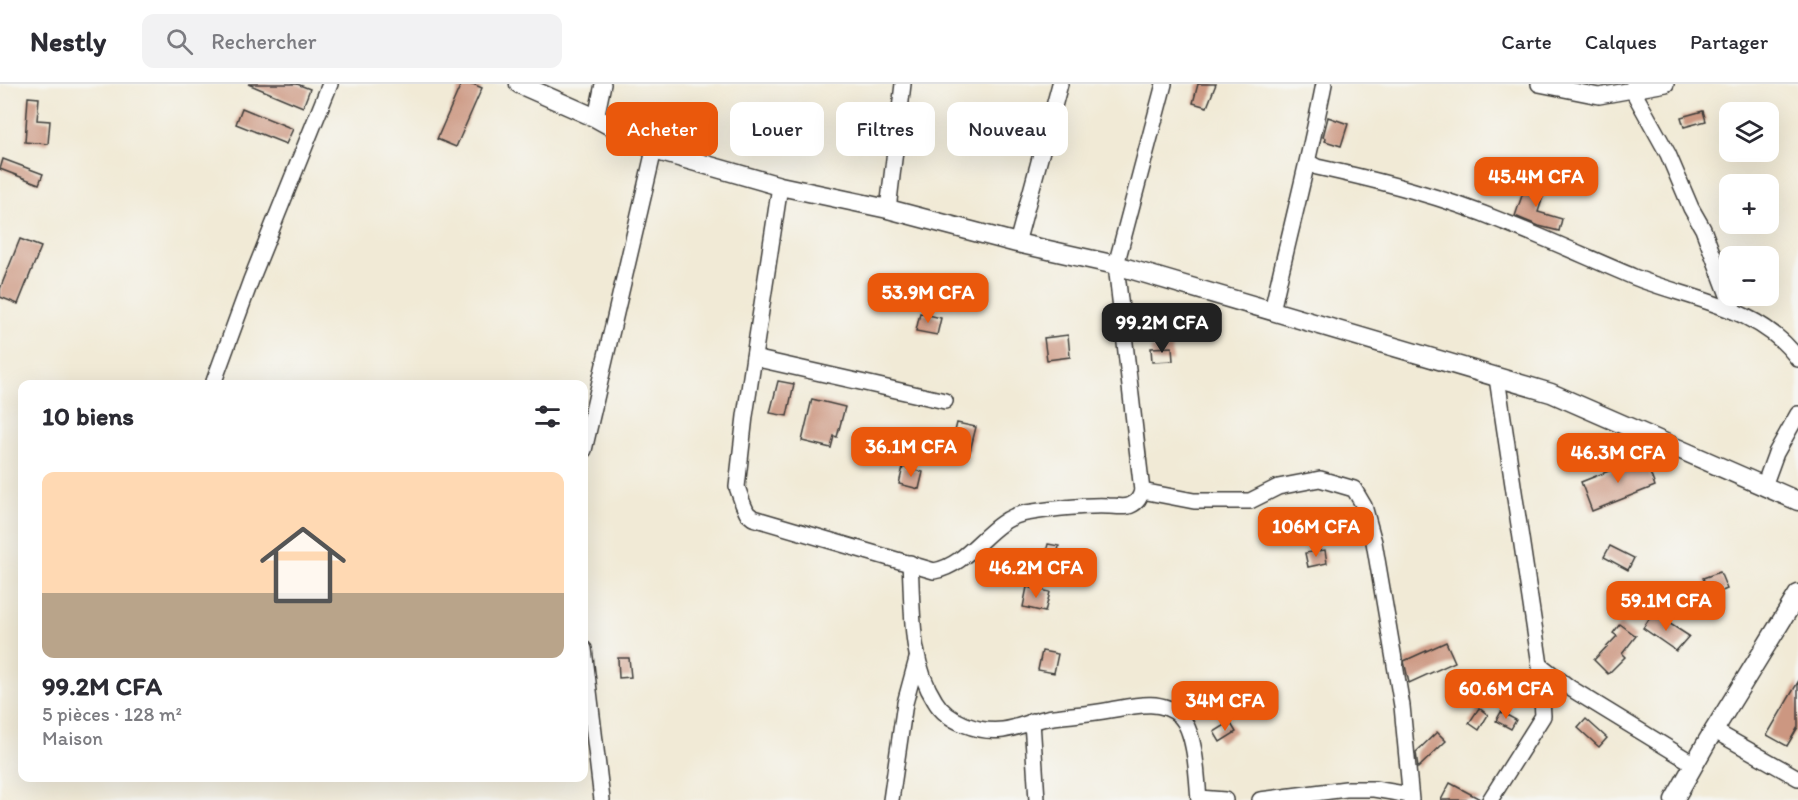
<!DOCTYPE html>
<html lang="fr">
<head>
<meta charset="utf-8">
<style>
  :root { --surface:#fff; --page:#f2f2f3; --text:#2b2b33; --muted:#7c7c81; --line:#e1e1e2; --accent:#ea580c }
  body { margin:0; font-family:Itim,sans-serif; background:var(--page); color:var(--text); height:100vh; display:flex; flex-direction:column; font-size:22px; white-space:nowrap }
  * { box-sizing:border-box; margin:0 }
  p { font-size:20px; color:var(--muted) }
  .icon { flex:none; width:33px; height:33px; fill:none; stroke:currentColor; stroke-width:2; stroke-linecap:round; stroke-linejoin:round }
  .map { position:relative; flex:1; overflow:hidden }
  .drawer { position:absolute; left:18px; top:296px; width:570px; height:402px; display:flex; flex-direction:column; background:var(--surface); border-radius:12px; box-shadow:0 6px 24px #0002 }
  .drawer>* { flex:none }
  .hud { position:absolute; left:606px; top:18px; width:570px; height:54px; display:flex; gap:12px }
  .controls { position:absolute; left:1719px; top:18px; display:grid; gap:12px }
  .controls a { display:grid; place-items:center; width:60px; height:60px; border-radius:12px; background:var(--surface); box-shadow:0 6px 24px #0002; font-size:30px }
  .price { position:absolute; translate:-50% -51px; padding:0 14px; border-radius:12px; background:var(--accent); color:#fff; font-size:20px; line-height:39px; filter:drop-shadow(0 2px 3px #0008) }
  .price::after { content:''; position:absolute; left:50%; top:36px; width:18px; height:14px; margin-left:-9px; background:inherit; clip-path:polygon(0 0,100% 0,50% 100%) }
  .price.active { background:#222; color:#fff }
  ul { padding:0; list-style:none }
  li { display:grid; align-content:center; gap:12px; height:318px; padding:0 24px }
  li+li { border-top:2px solid var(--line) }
  li span { display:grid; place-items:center; height:186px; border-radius:12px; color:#555 }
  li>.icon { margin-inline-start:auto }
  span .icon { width:108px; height:108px; fill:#fffc; stroke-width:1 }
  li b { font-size:26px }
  h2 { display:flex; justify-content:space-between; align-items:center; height:72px; padding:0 24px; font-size:26px }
  .pill { padding:0 21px; border-radius:12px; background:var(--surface); box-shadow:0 6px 24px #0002; font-size:21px; line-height:54px }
  .pill.active { background:var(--accent); color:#fff }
  header { display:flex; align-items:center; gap:36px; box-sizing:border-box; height:84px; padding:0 30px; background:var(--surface); border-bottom:2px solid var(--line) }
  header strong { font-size:28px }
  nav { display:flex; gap:33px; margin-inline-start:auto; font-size:21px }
  .search { width:420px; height:54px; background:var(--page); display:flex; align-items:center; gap:15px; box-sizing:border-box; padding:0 21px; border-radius:12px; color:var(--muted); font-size:22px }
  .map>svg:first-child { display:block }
  .building { fill:#cc9781 }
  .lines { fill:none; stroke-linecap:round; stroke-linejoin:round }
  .minor-casing { stroke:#3c3b38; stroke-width:18 }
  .tertiary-casing { stroke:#3c3b38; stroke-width:21 }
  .minor { stroke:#fff; stroke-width:15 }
  .tertiary { stroke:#fff; stroke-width:18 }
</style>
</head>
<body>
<header>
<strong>Nestly</strong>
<div class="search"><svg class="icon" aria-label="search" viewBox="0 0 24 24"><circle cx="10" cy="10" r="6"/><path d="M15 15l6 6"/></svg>Rechercher</div>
<nav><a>Carte</a><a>Calques</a><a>Partager</a></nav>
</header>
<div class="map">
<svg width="1798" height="716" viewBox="0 0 1798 716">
  <rect width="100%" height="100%" fill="#f6f6f2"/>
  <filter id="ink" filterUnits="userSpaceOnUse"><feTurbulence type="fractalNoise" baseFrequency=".0167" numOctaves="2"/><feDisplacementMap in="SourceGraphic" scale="12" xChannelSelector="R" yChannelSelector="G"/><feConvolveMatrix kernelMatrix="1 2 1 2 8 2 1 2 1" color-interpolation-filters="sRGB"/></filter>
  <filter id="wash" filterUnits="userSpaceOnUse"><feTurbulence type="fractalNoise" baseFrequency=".008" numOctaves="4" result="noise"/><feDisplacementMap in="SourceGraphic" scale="24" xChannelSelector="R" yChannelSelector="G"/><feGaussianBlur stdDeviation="1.35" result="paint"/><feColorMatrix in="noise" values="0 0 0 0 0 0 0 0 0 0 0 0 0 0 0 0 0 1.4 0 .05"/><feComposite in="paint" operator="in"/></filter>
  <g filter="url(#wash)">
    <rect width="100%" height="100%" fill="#f1ead6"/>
    <g id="blocks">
      <g class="building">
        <path d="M248 0H297L310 5 303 23Z"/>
        <path d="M461 0H473L482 4 456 63 437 55Z"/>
        <path d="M1198 0H1216L1207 23 1193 19Z"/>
        <path d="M28 13 39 14 37 36 50 37 48 60 25 58Z"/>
        <path d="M242 24 293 45 286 60 236 40Z"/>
        <path d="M1703 27 1706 37 1684 43 1681 33Z"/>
        <path d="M1328 33 1348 40 1341 62 1325 57 1326 54 1323 53Z"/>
        <path d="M3 75 43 90 39 100 0 85Z"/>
        <path d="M1560 82 1578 88 1573 104 1555 98Z"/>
        <path d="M1527 97 1546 103 1538 128 1562 135 1559 147 1539 142 1515 132Z"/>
        <path d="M20 155 41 163 18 220 0 213V205Z"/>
        <path d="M920 229 941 234 937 251 916 247Z"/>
        <path d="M1068 251 1070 273 1047 276 1044 254Z"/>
        <path d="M1172 263 1173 277 1152 278 1151 264Z"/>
        <path d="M778 297 794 300 787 332 770 329Z"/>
        <path d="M812 315 845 323 837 353 834 352 831 364 802 357Z"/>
        <path d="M957 339 976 343 970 367 951 363Z"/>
        <path d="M1644 373 1655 402 1592 427 1581 398Z"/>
        <path d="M903 383 923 388 919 405 899 400Z"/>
        <path d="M1048 460 1059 462 1054 486 1034 482 1037 471 1045 472Z"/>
        <path d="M1610 462 1634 474 1628 486 1604 473Z"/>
        <path d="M1325 466 1327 479 1308 483 1305 469Z"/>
        <path d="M1720 488 1727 505 1710 512 1703 494Z"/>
        <path d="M1027 503 1050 508 1045 528 1023 523Z"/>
        <path d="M1653 529 1689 552 1676 567 1643 544Z"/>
        <path d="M1620 540 1636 552 1622 570 1625 573 1608 590 1594 576 1617 552 1613 549Z"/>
        <path d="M1446 558 1455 578 1409 599 1404 577Z"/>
        <path d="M1042 567 1058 570 1054 589 1038 586Z"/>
        <path d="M618 574H629L631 593 619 594Z"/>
        <path d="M1798 598V643L1787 662 1767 651Z"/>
        <path d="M1479 624 1488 631 1479 646 1469 639Z"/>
        <path d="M1501 628 1516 636 1511 645 1496 637Z"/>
        <path d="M1586 635 1607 654 1599 663 1578 644Z"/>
        <path d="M1230 638 1236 648 1220 658 1214 648Z"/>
        <path d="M1437 648 1446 657 1418 684 1416 668Z"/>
        <path d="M1450 699 1480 715V716H1441Z"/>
      </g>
    </g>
  </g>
  <g filter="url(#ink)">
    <use href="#blocks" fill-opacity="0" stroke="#3c3b38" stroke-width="1.5"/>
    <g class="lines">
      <defs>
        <g id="minor">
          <path d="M1539 0 1599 12 1666 0"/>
          <path d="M1634 0 1633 7 1668 70 1691 124 1703 145 1734 227"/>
          <path d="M596 34 603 0"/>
          <path d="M1308 78 1317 83C1381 97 1444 113 1504 138 1548 155 1591 175 1634 193 1689 215 1761 223 1798 275"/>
          <path d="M780 102 745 332 737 403 743 420 747 429 753 434 934 487C972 480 989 435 1026 429 1053 425 1081 421 1109 422 1115 422 1126 424 1131 421 1138 418 1140 413 1142 407L1116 181 1164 0"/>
          <path d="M888 125 903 0"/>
          <path d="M1017 159 1060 0"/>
          <path d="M1272 227C1289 151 1309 76 1324 0"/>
          <path d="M754 274 945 317"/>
          <path d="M213 300 251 196 330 0"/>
          <path d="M584 366 654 66"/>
          <path d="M1764 402 1776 369 1798 330"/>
          <path d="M1142 407 1194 417H1250L1278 403 1320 395 1354 405 1364 422 1374 458 1402 622 1411 716"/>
          <path d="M910 479C913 525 909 577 935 617 947 638 979 649 1003 646 1017 644 1032 637 1047 634 1068 631 1089 630 1110 626 1133 622 1161 614 1180 632 1196 648 1197 694 1199 716"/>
          <path d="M584 565 602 716"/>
          <path d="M1540 581 1570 604 1694 680"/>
          <path d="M1032 637 1037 716"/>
          <path d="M1713 646 1798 694"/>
          <path d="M1199 714 1225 716"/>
          <path d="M891 716 905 619 917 575"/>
          <path d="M1260 716 1346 705H1374L1410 711"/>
          <path d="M1490 716 1543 632 1540 581 1497 294"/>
        </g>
        <g id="tertiary">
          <path d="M519 0 596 34 654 66 780 102 888 125 1017 159 1116 181 1551 309 1798 417"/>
          <path d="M1674 716 1708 656 1798 510"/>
        </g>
      </defs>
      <use href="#minor" class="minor-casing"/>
      <use href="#tertiary" class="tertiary-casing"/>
      <use href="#minor" class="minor"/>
      <use href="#tertiary" class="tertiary"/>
    </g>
  </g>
</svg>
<div class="controls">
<a><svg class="icon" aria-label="layers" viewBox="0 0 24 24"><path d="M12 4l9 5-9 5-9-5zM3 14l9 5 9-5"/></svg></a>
<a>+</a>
<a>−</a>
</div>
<b class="price" style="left:1536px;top:124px">45.4M CFA</b>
<b class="price" style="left:928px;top:240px">53.9M CFA</b>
<b class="price active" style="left:1162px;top:270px">99.2M CFA</b>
<b class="price" style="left:911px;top:394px">36.1M CFA</b>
<b class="price" style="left:1618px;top:400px">46.3M CFA</b>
<b class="price" style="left:1316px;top:474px">106M CFA</b>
<b class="price" style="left:1036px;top:515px">46.2M CFA</b>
<b class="price" style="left:1666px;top:548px">59.1M CFA</b>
<b class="price" style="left:1506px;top:636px">60.6M CFA</b>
<b class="price" style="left:1225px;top:648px">34M CFA</b>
<div class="hud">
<a class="pill active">Acheter</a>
<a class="pill">Louer</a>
<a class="pill">Filtres</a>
<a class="pill">Nouveau</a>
</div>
<section class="drawer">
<h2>10 biens<svg class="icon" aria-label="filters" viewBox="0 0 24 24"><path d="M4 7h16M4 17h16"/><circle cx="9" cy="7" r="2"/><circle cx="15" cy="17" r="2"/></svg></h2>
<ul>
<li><span style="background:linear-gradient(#ffd9b3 65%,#b9a48a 0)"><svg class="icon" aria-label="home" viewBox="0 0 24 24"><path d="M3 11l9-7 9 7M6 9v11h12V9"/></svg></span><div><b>99.2M CFA</b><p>5 pièces · 128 m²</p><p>Maison</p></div></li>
</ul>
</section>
</div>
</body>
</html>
